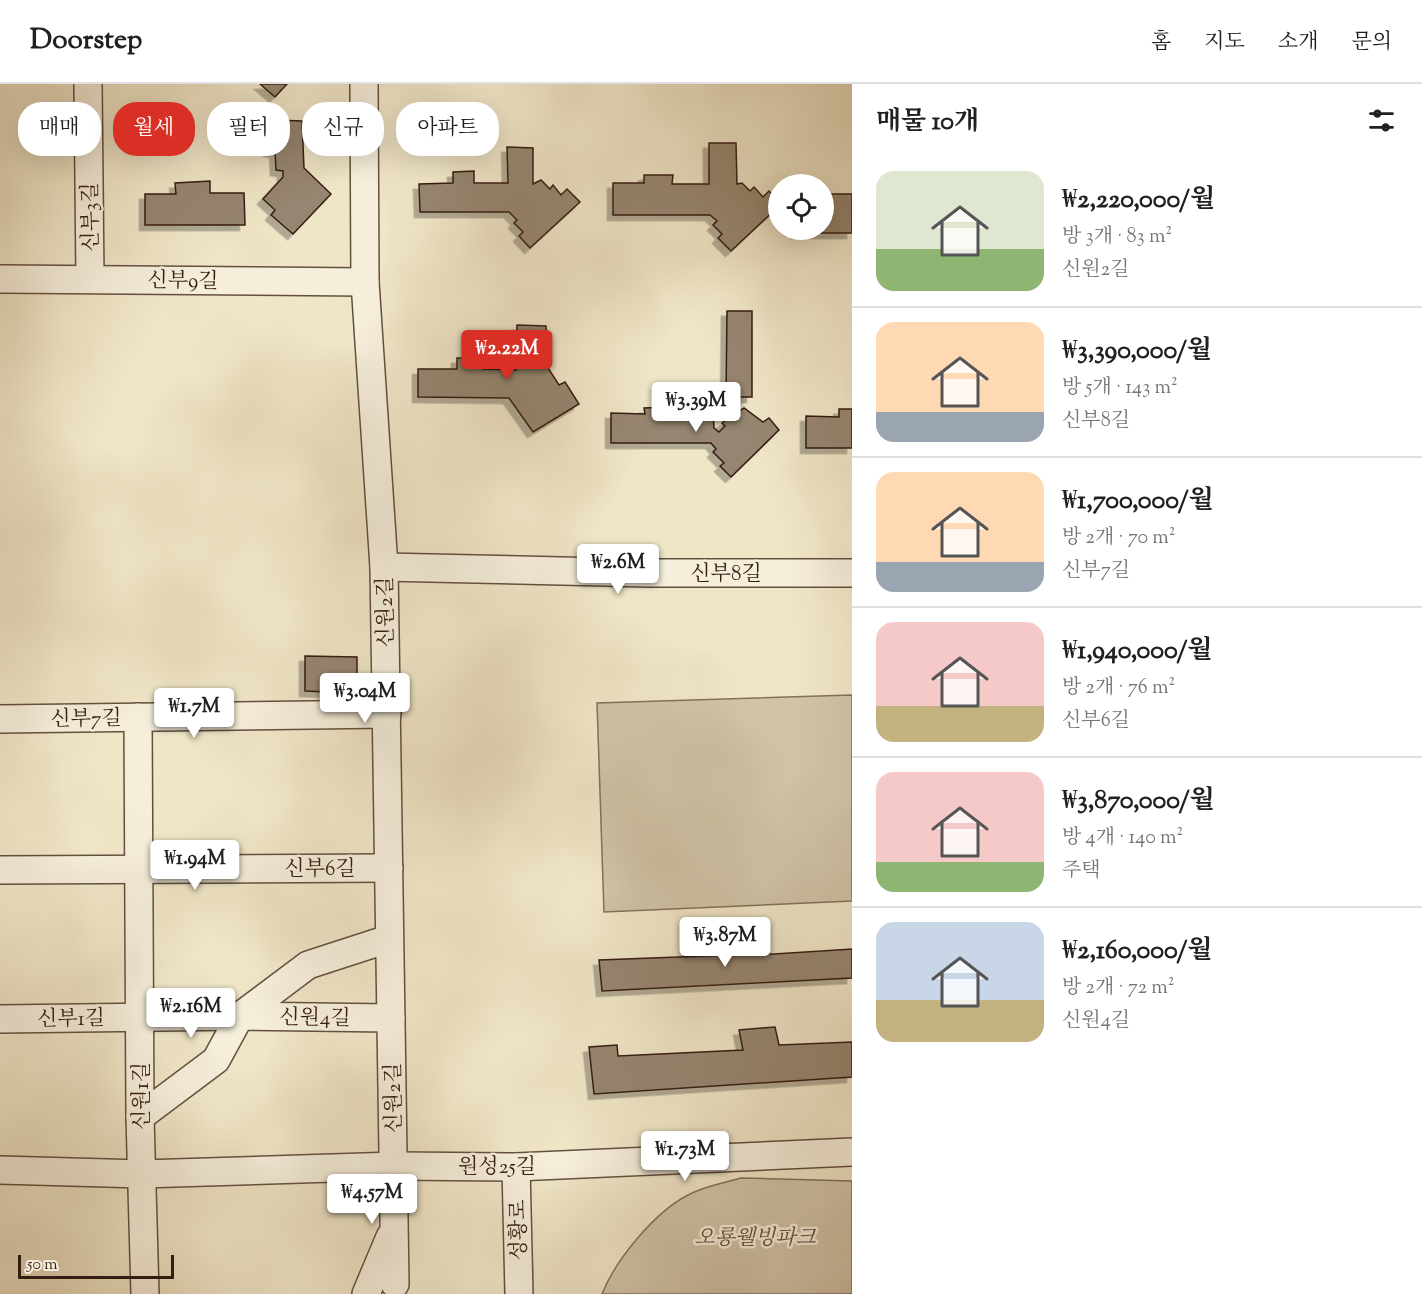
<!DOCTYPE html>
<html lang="ko">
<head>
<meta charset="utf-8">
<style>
  :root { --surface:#fff; --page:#f2f2f2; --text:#202124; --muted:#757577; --line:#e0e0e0; --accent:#d93025 }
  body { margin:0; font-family:"Sorts Mill Goudy","Noto Serif KR",serif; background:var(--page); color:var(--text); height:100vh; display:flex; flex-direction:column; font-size:22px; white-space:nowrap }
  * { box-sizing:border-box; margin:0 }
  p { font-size:20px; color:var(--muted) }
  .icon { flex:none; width:33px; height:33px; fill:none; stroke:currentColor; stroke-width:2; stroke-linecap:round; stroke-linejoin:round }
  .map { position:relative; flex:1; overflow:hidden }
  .side { display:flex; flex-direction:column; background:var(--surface); width:570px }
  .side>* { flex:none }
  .guide { position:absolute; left:18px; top:18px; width:570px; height:54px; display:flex; gap:12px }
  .fabs { position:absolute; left:768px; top:90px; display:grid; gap:12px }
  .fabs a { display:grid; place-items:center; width:66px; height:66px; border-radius:50%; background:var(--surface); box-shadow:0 6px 24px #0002; font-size:30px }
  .scale { position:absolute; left:18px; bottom:15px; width:156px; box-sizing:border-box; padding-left:6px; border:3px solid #361d12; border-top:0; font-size:16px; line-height:21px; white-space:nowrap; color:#361d12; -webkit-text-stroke:4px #f5eedb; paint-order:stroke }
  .price { position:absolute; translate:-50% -51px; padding:0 14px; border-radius:6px; background:#fff; color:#222; font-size:20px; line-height:39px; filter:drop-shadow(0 2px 3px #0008) }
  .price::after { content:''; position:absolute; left:50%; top:36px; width:18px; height:14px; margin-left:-9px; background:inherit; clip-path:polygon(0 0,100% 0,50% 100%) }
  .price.on { background:var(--accent); color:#fff }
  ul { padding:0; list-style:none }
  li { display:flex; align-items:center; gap:18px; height:150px; padding:0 24px }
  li+li { border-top:2px solid var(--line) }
  li span { display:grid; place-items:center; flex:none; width:168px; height:120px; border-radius:18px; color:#555 }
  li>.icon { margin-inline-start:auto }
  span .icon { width:72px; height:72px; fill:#fffc; stroke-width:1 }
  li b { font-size:26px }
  h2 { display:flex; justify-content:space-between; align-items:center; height:72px; padding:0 24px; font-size:26px }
  .tag { padding:0 21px; border-radius:24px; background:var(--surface); box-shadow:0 6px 24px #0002; font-size:21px; line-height:54px }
  .tag.on { background:var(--accent); color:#fff }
  header { display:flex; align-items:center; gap:36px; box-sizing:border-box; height:84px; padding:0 30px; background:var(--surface); border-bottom:2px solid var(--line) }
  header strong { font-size:28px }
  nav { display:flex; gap:33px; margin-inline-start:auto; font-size:21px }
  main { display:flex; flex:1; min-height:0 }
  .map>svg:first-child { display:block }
  .green { fill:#d0c3a8; stroke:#83705d; stroke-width:1.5 }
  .building { fill:#968570; stroke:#361d12; stroke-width:1.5; filter:url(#shadow) }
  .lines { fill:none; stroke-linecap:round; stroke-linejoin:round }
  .minor-casing { stroke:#644f3f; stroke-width:30 }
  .minor { stroke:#f5eedb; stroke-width:27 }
  .labels { text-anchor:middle; stroke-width:5; stroke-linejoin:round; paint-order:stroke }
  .street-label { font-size:21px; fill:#361d12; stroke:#f5eedb }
  .park-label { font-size:21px; font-style:italic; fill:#644f3f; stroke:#f5eedb }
</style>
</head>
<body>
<header>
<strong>Doorstep</strong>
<nav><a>홈</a><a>지도</a><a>소개</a><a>문의</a></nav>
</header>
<main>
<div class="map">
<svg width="852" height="1210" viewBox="0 0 852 1210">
  <defs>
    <filter id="shadow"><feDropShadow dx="-5.5" dy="5.5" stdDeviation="0" flood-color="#0004"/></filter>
  </defs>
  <rect width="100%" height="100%" fill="#efe5c7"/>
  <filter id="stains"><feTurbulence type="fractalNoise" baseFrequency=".00333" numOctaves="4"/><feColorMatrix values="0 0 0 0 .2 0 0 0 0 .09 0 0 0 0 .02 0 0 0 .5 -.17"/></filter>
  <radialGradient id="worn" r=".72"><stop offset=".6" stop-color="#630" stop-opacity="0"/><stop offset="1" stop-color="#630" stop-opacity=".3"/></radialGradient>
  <g class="green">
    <path d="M852 611V817L604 828 597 619Z"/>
    <path d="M741 1094 852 1097V1210H602C616 1175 655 1128 688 1111 704 1102 724 1099 741 1094Z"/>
  </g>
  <g class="building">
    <path d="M260 0H287L275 13Z"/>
    <path d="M274 36 302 37 304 84 331 110 293 150 271 131 275 126 263 115 283 93V87L276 86 275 68 269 67 268 44H274Z"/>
    <path d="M709 59H736L737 100 742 99 750 107 754 103 763 113 769 107 778 117V123L731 167 718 154 722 150 713 141 717 137 710 131H613V99H644V91H673L672 100H709Z"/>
    <path d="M507 63 533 64V100L541 96 550 105 553 101 561 111 567 105 580 118 530 164 519 152 523 148 514 139 517 136 509 128H420L419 100 453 99V88L474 87V99H508Z"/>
    <path d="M210 97V109H244L245 141H145V110H176L175 99Z"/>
    <path d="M829 110H852V149H796V146H824V120H829Z"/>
    <path d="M727 227H752V313H726Z"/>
    <path d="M517 241 546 242 548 284 559 301 565 298 579 320 533 348 509 314 418 313V285H457V274H483V285L516 286Z"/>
    <path d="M671 323V329H713L714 344 719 348 725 342 722 339 744 324 763 338 769 334 779 346 731 393 720 382 724 379 713 368 716 365 711 359H611V329L645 330 644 324Z"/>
    <path d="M839 325H852V364H806V332L839 333Z"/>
    <path d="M305 572 357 573V600L350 609 305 607Z"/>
    <path d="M757 852 758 871 852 865V894L602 907 599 876 732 871 731 853Z"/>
    <path d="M775 943 779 961 852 958V993L594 1010 589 963 617 961 618 972 743 966 739 946Z"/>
  </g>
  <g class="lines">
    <defs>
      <g id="minor">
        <path d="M88 0 90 195"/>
        <path d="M364 0 365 198 384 483 395 1200"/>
        <path d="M0 195 365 198"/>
        <path d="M384 483 648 489H852"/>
        <path d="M138 633 140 1033 145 1210"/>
        <path d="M0 635 387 630"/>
        <path d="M0 786 389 784"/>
        <path d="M0 935 240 932 308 881 388 855"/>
        <path d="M140 1033 216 976 240 932 391 934"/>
        <path d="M516 1083 519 1210"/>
        <path d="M0 1086 142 1090 395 1082 516 1083 852 1068"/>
        <path d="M366 1210 390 1153"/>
      </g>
    </defs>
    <use href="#minor" class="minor-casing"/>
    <use href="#minor" class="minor"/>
  </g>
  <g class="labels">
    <g class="street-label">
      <text transform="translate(90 133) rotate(-91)" y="7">신부3길</text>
      <text transform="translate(183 196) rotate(1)" y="7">신부9길</text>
      <text x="726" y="496">신부8길</text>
      <text transform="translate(385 528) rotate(-91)" y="7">신원2길</text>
      <text transform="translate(86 634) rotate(-1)" y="7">신부7길</text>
      <text x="320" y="791">신부6길</text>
      <text transform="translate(315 933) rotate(1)" y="7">신원4길</text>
      <text transform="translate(71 934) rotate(-1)" y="7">신부1길</text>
      <text transform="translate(141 1012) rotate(-90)" y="7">신원1길</text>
      <text transform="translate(393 1014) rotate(-91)" y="7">신원2길</text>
      <text x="497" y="1089">원성25길</text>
      <text transform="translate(518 1146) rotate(-91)" y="7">성황로</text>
    </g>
    <g class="park-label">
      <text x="755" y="1160">오룡웰빙파크</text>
    </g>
  </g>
  <rect width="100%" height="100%" filter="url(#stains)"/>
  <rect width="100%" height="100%" fill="url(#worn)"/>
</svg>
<div class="fabs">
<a><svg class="icon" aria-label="locate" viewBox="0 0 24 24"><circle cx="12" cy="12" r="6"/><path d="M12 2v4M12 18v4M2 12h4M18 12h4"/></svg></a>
</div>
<div class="scale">50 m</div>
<b class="price on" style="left:507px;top:297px">₩2.22M</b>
<b class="price" style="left:696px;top:349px">₩3.39M</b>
<b class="price" style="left:618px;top:511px">₩2.6M</b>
<b class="price" style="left:365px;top:640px">₩3.04M</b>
<b class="price" style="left:194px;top:655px">₩1.7M</b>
<b class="price" style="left:195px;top:807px">₩1.94M</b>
<b class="price" style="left:725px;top:884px">₩3.87M</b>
<b class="price" style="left:191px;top:955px">₩2.16M</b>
<b class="price" style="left:685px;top:1098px">₩1.73M</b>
<b class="price" style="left:372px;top:1141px">₩4.57M</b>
<div class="guide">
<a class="tag">매매</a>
<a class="tag on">월세</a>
<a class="tag">필터</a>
<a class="tag">신규</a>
<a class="tag">아파트</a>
</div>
</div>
<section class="side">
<h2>매물 10개<svg class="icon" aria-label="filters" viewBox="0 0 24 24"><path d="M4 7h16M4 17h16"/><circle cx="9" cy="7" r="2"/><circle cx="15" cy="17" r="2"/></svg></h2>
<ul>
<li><span style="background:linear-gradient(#dfe7d0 65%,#8fb573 0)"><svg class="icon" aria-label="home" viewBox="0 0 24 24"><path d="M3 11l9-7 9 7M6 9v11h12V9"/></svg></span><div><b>₩2,220,000/월</b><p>방 3개 · 83 m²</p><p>신원2길</p></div></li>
<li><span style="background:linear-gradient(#ffd9b3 75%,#9aa5b1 0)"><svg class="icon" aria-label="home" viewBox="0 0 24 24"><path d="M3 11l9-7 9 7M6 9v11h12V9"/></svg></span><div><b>₩3,390,000/월</b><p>방 5개 · 143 m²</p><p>신부8길</p></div></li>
<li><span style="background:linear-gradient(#ffd9b3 75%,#9aa5b1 0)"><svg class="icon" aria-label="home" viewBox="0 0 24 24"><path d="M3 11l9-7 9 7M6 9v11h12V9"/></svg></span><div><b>₩1,700,000/월</b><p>방 2개 · 70 m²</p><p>신부7길</p></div></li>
<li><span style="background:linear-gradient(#f6c9c9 70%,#c2b280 0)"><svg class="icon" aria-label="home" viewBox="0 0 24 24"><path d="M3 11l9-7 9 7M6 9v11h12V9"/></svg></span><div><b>₩1,940,000/월</b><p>방 2개 · 76 m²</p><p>신부6길</p></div></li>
<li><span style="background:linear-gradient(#f6c9c9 75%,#8fb573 0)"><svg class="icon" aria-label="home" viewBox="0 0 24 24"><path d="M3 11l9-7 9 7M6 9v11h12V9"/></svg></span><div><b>₩3,870,000/월</b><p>방 4개 · 140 m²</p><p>주택</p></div></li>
<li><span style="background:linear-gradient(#c9d6e8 65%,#c2b280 0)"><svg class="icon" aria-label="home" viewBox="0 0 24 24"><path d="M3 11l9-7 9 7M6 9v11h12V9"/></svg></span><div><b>₩2,160,000/월</b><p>방 2개 · 72 m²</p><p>신원4길</p></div></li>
</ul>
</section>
</main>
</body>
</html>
